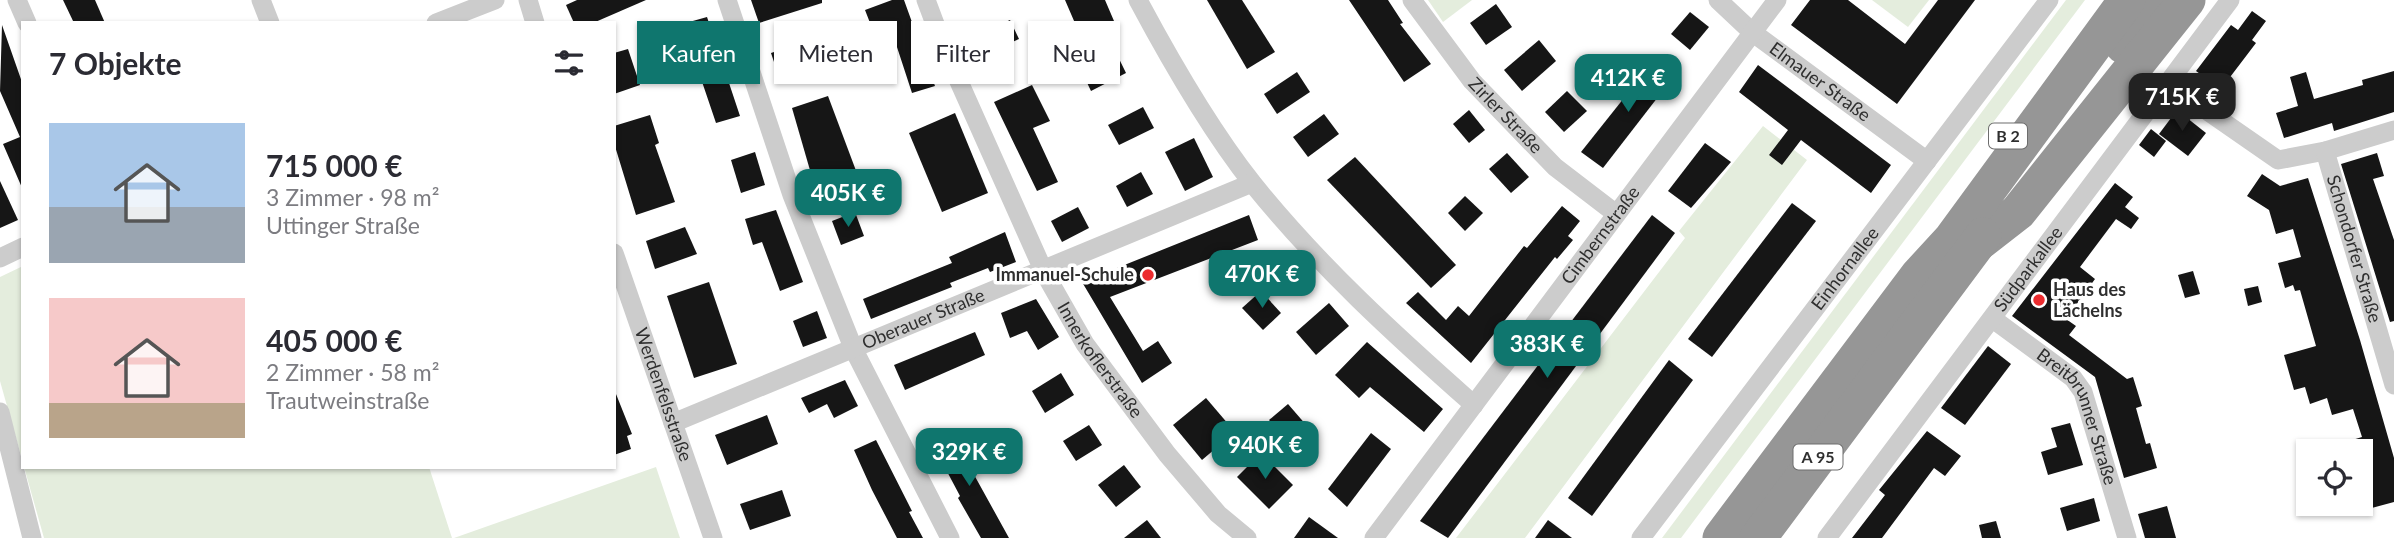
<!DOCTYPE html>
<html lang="de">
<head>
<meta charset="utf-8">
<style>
  :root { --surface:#fff; --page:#f7f7f7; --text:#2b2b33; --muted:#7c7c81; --accent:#0f766e }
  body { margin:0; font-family:Lato,sans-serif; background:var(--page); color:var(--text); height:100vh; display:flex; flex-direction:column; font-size:26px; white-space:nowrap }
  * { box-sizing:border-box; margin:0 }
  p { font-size:23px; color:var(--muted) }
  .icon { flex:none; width:38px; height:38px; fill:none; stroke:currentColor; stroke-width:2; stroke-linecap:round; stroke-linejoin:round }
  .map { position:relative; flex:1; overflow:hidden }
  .panel { position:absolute; left:21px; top:21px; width:595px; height:448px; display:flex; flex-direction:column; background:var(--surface); border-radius:0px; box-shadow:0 2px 5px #0004 }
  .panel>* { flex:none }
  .hud { position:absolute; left:637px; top:21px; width:665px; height:63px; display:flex; gap:14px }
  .controls { position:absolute; left:2296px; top:439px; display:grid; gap:14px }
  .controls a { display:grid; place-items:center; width:77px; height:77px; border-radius:0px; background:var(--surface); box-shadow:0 2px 5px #0004; font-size:35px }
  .price { position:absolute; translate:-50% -60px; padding:0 16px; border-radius:14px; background:var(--accent); color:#fff; font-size:23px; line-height:46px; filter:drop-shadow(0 2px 4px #0008) }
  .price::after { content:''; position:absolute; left:50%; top:42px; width:21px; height:16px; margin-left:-10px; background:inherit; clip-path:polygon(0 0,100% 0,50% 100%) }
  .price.on { background:#222; color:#fff }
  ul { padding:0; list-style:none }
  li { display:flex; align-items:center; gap:21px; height:175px; padding:0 28px }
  li span { display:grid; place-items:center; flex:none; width:196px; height:140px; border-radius:0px; color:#555 }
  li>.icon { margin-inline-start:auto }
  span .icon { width:84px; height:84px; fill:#fffc; stroke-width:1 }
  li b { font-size:30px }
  h2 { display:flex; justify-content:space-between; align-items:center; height:84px; padding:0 28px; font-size:30px }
  .chip { padding:0 24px; border-radius:0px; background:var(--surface); box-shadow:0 2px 5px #0004; font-size:24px; line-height:63px }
  .chip.on { background:var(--accent); color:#fff }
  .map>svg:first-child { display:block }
  .green { fill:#e4eddd }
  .building { fill:#161616 }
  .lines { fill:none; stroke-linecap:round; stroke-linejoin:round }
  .street { stroke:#ccc; stroke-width:19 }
  .highway { stroke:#969696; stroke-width:37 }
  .poi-dot { fill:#ec2c2f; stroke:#fff; stroke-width:2.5 }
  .labels { text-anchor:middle; stroke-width:7; stroke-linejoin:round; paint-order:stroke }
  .shield { fill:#fff; stroke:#6d6d6d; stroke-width:2 }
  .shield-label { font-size:16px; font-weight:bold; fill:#2f2f2f }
  .street-label { font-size:18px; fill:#2f2f2f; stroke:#fff }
  .poi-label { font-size:18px; font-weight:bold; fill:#2f2f2f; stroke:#fff; text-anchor:end }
</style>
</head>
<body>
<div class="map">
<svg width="2394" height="538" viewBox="0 0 2394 538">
  <rect width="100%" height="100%" fill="#fff"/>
  <g class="green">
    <path d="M1428 0H1472L1443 22Z"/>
    <path d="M1872 0H1929L1908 27Z"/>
    <path d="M2066 0H2085L1681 538H1662Z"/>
    <path d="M1763 126 1807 160 1525 538H1456L1685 238 1679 231Z"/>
    <path d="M23 266V463L0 381V277Z"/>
    <path d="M24 467H429L452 538H44Z"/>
    <path d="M656 467 680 538H454Z"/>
  </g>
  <g class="building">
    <path d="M63 0H95L105 23H74Z"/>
    <path d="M577 0H646L593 23H574L566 5Z"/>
    <path d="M751 0H822V3L759 23Z"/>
    <path d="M892 0H904L935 86 912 93 895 41 879 46 865 10Z"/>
    <path d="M1065 0H1105L1114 21 1103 26 1126 73 1091 91 1078 64 1090 58Z"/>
    <path d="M1207 0H1242L1275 52 1247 69Z"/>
    <path d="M1349 0H1388L1403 23 1400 24 1431 64 1404 82Z"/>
    <path d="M1810 0H1848L1905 44 1938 0H1975L1897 104 1791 25Z"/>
    <path d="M1496 4 1512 27 1486 45 1470 23Z"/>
    <path d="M2252 11 2266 21 2252 40 2256 43 2221 89 2196 71 2231 25 2238 30Z"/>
    <path d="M1690 12 1709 27 1690 50 1671 34Z"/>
    <path d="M707 17 740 116 716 123 696 64 687 67 675 26Z"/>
    <path d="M1010 20 1019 39 999 48 1006 64 985 74 969 38Z"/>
    <path d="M2 25 23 85V190L3 144 20 137 0 91Z"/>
    <path d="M810 40 818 64 779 77 771 53Z"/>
    <path d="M1539 40 1556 61 1522 91 1504 70Z"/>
    <path d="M628 49 640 85 614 94V53Z"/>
    <path d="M1655 59 1675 75 1603 168 1581 152Z"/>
    <path d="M1758 65 1891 165 1871 193 1801 140 1782 165 1769 155 1788 130 1739 92Z"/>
    <path d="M2394 71V112L2334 131 2332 123 2284 138 2276 113 2298 106 2290 77 2306 72 2314 99 2363 85 2362 80Z"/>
    <path d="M1297 72 1310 92 1277 114 1264 94Z"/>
    <path d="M1032 85 1050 121 1033 128 1058 182 1037 191 994 102Z"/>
    <path d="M1567 91 1587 111 1564 132 1545 112Z"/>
    <path d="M828 96 858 176 816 191 792 108Z"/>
    <path d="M1143 107 1154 128 1119 145 1108 125Z"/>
    <path d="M1469 110 1485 130 1469 143 1453 124Z"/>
    <path d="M2177 110 2206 133 2188 156 2159 134Z"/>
    <path d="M955 113 988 193 942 212 909 133Z"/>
    <path d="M1324 114 1339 134 1308 157 1293 137Z"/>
    <path d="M650 115 659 143 655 145 675 202 636 215 614 143V126Z"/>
    <path d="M2151 129 2166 141 2154 157 2139 145Z"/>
    <path d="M1194 138 1213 177 1185 191 1165 152Z"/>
    <path d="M1705 143 1731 162 1691 208 1668 191Z"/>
    <path d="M755 152 765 185 741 193 731 160Z"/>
    <path d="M1507 153 1529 177 1511 193 1489 169Z"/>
    <path d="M2377 153 2384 176 2373 179 2394 240V321L2390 322 2341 164Z"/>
    <path d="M1355 157 1456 265 1431 288 1327 180Z"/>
    <path d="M1141 172 1153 194 1127 207 1116 186Z"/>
    <path d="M2262 174 2280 186 2308 178 2360 340 2394 458V502L2368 509 2361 485V452H2327L2326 448 2362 437 2353 409 2332 415 2327 398 2310 404 2305 387 2294 390 2284 355 2316 346 2300 290 2295 291 2293 285 2285 288 2278 263 2301 257 2293 229 2276 234 2269 210 2247 196Z"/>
    <path d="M0 181 18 220 0 228Z"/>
    <path d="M2115 183 2133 197 2125 207 2139 218 2131 229 2116 219 2080 267 2095 279 2066 319 2076 326 2069 335 2127 379 2133 377 2142 406 2136 408 2146 444 2150 443 2157 468 2124 478 2095 377 2012 316Z"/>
    <path d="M1465 196 1483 213 1465 231 1448 213Z"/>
    <path d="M1792 203 1816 221 1712 357 1688 339Z"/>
    <path d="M1562 206 1580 221 1568 236 1573 240 1557 259 1555 257 1471 363 1406 303 1418 292 1446 320 1458 306 1469 316 1524 246 1527 248Z"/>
    <path d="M1078 207 1089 228 1062 242 1051 221Z"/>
    <path d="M776 210 803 282 780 291 762 242 753 245 745 219Z"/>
    <path d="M855 212 864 236 841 245 832 221Z"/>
    <path d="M1249 215 1258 240 1110 297 1143 351 1158 341 1172 363 1142 383 1082 282Z"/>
    <path d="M1652 215 1675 233 1448 538 1420 521Z"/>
    <path d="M685 227 697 254 655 269 646 241Z"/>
    <path d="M1005 232 1016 262 990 272 988 268 950 283 952 287 871 319 863 299 952 263 949 257Z"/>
    <path d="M2193 271 2200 294 2185 298 2178 275Z"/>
    <path d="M709 282 737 364 694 378 667 296Z"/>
    <path d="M2258 286 2262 302 2248 306 2244 289Z"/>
    <path d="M1261 291 1281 313 1263 330 1242 308Z"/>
    <path d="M1036 299 1059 337 1038 350 1027 331 1010 338 1001 313Z"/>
    <path d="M1329 303 1349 326 1316 355 1296 332Z"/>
    <path d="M817 311 827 338 803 347 793 321Z"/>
    <path d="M975 332 985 355 905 390 894 365Z"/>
    <path d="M1367 342 1443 409 1424 432 1370 387 1359 398 1335 375Z"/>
    <path d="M1988 346 2011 364 1965 425 1941 408Z"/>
    <path d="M1669 360 1693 380 1592 516 1568 498Z"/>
    <path d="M1061 373 1074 395 1045 413 1032 391Z"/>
    <path d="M845 380 858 406 834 418 827 404 809 413 801 398Z"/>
    <path d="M614 389 632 434 627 436 631 449 614 455Z"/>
    <path d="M1206 398 1235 432 1202 460 1173 425Z"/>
    <path d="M1288 404 1307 426 1288 442 1269 420Z"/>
    <path d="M767 415 778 444 727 465 715 435Z"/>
    <path d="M2070 423 2083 465 2048 475 2041 452 2057 447 2051 428Z"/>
    <path d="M1089 425 1102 445 1076 461 1063 441Z"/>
    <path d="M1927 431 1961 456 1945 476 1934 468 1882 538H1852L1885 495 1879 490Z"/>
    <path d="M957 433 971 460 967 462 1009 538H981L958 498 960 496 933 445Z"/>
    <path d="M1371 433 1391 449 1347 507 1328 489Z"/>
    <path d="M876 440 912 511 909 512 923 538H897L872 490 854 450Z"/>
    <path d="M1261 453 1293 485 1269 509 1237 477Z"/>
    <path d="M1124 465 1141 487 1116 507 1098 485Z"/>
    <path d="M782 490 791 516 750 530 740 504Z"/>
    <path d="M2094 498 2100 521 2067 531 2060 508Z"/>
    <path d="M2167 506 2176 538H2145L2138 514Z"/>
    <path d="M1309 517 1338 538H1294Z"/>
    <path d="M1147 520 1161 538H1124Z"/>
    <path d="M1548 520 1572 538H1535Z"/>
    <path d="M1996 521 2001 538H1982L1979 525Z"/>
  </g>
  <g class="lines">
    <g class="street">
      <path d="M17 0 27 23"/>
      <path d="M261 0 270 23"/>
      <path d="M528 0 535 23"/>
      <path d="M727 0 792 195 854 350 950 538"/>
      <path id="s1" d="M926 0 944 48 1044 272 1085 344 1167 454 1218 514 1247 538"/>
      <path d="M1138 0C1170 60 1211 131 1253 184 1319 266 1396 336 1474 405"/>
      <path id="s2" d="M1412 0 1472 81 1555 167 1615 213"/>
      <path id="s3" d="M1718 0 1752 32 1927 161"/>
      <path d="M436 23 495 0"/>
      <path d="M2167 83 2278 160 2325 151 2394 130"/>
      <path id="s4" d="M2325 151 2394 385"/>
      <path id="s5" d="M614 253 713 538"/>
      <path d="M0 258 23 247"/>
      <path id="s6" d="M1993 319 2073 378 2083 392 2127 538"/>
      <path d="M0 412 32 538"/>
      <path id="s7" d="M673 423 1252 183"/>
      <path id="s8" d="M1374 538 1777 0"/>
      <path id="s9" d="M1641 538 2049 0"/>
      <path id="s10" d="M1827 538 2230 0"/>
    </g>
    <g class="highway">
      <path d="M2123 45 2156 0"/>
      <path d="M1978 243 2018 212 2187 0"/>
      <path d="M1721 538 1918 276 1952 239 2127 0"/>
      <path d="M1758 538 1983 236"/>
    </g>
  </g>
  <g class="poi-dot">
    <circle cx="1148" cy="275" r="7"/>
    <circle cx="2039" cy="300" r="7"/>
  </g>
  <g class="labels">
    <g class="shield">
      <rect x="1989" y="123.5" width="38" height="25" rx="5"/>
      <rect x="1793.5" y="444.5" width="49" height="25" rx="5"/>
    </g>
    <g class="shield-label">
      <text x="2008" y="142">B 2</text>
      <text x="1818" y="463">A 95</text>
    </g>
    <g class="street-label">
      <text dy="6" stroke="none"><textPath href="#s3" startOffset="131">Elmauer Straße</textPath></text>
      <text dy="6" stroke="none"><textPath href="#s2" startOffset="149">Zirler Straße</textPath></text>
      <text dy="6" stroke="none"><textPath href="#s8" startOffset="378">Cimbernstraße</textPath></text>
      <text dy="6" stroke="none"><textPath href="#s4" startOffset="102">Schondorfer Straße</textPath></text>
      <text dy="6" stroke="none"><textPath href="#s9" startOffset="338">Einhornallee</textPath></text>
      <text dy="6" stroke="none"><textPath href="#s10" startOffset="336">Südparkallee</textPath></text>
      <text dy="6" stroke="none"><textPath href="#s7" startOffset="271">Oberauer Straße</textPath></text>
      <text dy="6" stroke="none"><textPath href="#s1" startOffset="401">Innerkoflerstraße</textPath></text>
      <text dy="6" stroke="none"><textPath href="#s5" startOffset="150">Werdenfelsstraße</textPath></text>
      <text dy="6" stroke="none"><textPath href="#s6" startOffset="135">Breitbrunner Straße</textPath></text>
    </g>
    <g class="poi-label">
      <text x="1134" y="281">Immanuel-Schule</text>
      <text x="2053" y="296" text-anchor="start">Haus des<tspan x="2053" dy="21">Lächelns</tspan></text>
    </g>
  </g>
</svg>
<div class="controls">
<a><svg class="icon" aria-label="locate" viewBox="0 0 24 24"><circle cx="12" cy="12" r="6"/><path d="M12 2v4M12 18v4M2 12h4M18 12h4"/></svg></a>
</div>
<b class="price" style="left:1628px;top:114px">412K €</b>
<b class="price on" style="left:2182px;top:133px">715K €</b>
<b class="price" style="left:848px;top:229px">405K €</b>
<b class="price" style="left:1262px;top:310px">470K €</b>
<b class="price" style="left:1547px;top:380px">383K €</b>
<b class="price" style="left:1265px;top:481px">940K €</b>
<b class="price" style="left:969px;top:488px">329K €</b>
<div class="hud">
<a class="chip on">Kaufen</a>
<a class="chip">Mieten</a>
<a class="chip">Filter</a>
<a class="chip">Neu</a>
</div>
<section class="panel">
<h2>7 Objekte<svg class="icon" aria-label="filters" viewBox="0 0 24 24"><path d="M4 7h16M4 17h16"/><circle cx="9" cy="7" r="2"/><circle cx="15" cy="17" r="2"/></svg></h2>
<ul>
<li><span style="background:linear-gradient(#a9c7e8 60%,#9aa5b1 0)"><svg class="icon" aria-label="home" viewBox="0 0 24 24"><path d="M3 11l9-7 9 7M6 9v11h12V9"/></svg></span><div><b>715 000 €</b><p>3 Zimmer · 98 m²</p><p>Uttinger Straße</p></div></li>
<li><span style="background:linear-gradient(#f6c9c9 75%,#b9a48a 0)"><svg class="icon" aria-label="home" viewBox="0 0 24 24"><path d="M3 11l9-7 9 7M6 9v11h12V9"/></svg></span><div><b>405 000 €</b><p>2 Zimmer · 58 m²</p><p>Trautweinstraße</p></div></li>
</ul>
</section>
</div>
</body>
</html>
